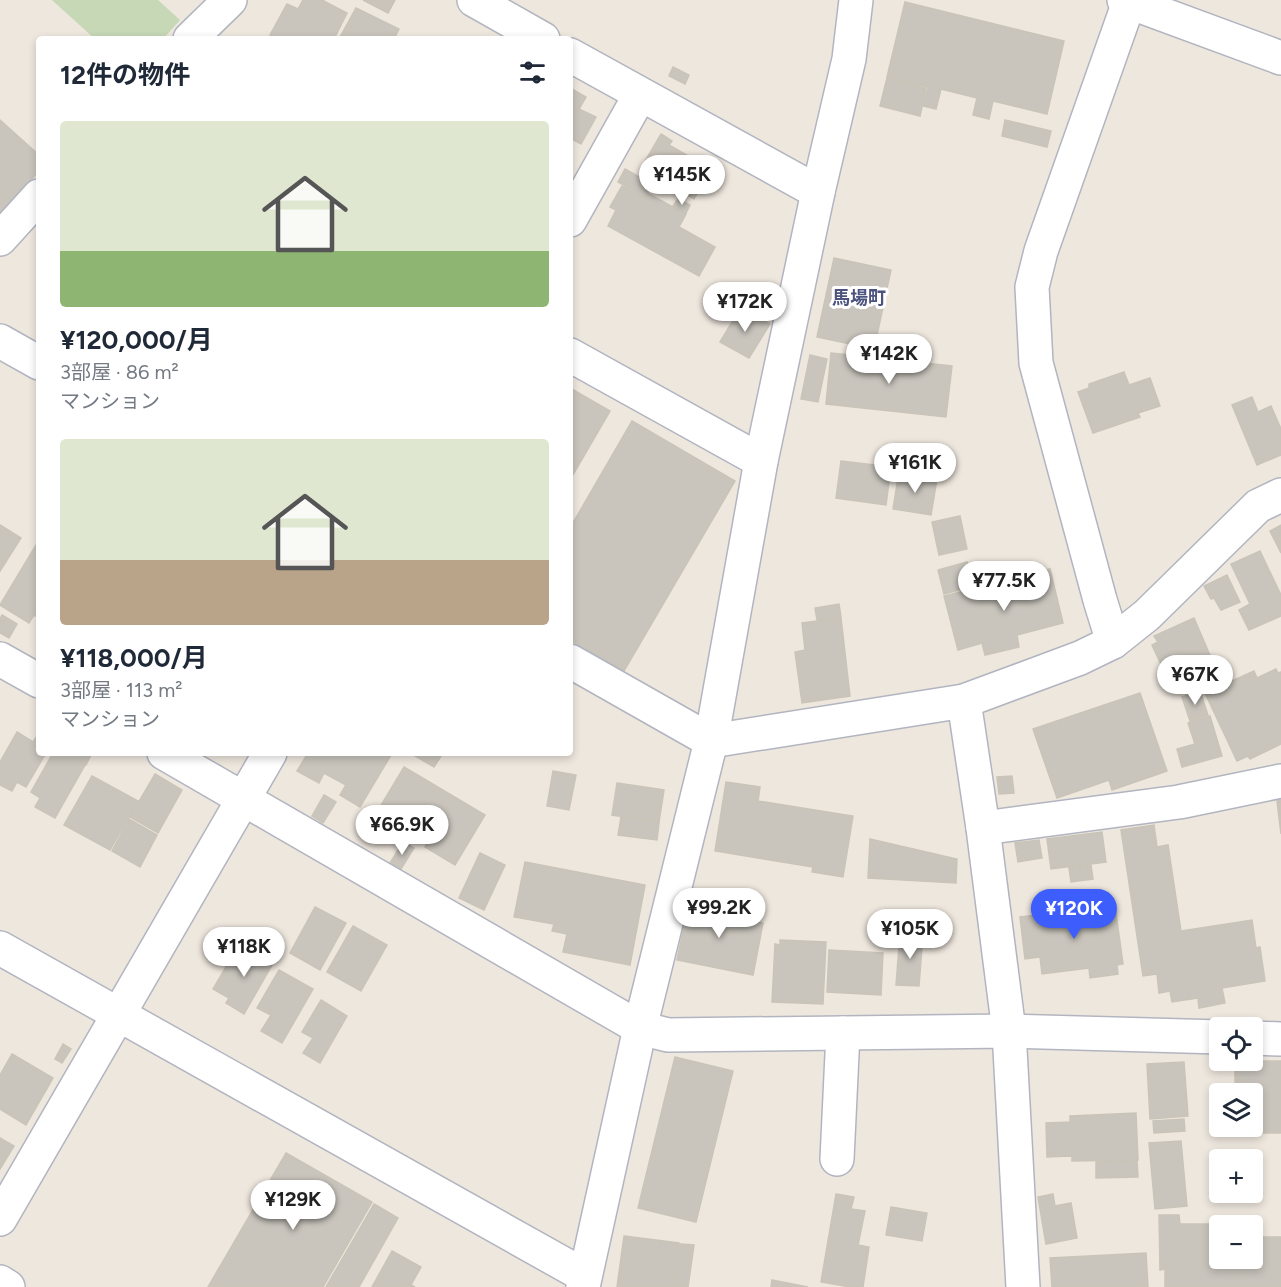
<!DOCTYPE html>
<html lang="ja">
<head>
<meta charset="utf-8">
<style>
  :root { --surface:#fff; --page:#f6f6f7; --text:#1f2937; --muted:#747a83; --accent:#3d5dfc }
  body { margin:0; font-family:Figtree,"Noto Sans JP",sans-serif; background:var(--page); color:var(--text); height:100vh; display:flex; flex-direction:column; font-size:22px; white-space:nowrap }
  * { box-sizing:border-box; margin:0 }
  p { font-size:20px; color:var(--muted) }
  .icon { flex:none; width:33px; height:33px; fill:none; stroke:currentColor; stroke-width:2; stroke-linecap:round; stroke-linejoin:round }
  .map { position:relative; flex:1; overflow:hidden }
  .panel { position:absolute; left:36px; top:36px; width:537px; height:720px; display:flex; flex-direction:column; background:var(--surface); border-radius:6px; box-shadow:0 3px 9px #0003 }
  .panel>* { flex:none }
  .fabs { position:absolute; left:1209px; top:1017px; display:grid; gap:12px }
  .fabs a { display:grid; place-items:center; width:54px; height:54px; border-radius:6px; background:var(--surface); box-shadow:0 3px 9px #0003; font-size:30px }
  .price { position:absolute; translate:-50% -51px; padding:0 14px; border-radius:21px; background:#fff; color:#222; font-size:20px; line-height:39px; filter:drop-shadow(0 2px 3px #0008) }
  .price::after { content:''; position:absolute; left:50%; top:36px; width:18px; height:14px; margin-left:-9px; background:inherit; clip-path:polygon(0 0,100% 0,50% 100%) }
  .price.active { background:var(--accent); color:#fff }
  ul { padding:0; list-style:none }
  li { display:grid; align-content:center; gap:12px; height:318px; padding:0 24px }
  li span { display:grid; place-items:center; height:186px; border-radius:6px; color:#555 }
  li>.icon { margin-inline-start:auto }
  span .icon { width:108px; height:108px; fill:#fffc; stroke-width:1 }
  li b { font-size:26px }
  h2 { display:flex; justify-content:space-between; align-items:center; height:72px; padding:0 24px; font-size:26px }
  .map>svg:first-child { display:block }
  .cemetery { fill:#c6d8b5 }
  .building { fill:#c9c5bd; stroke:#cac4b8; stroke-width:1.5 }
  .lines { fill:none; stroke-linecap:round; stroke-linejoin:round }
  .minor-casing { stroke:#b2b5c0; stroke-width:36 }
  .minor { stroke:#fff; stroke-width:33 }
  .labels { text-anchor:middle; stroke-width:6; stroke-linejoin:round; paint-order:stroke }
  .quarter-label { font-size:18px; font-weight:bold; fill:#4b537e; stroke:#fff }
</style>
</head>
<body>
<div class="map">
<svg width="1281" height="1287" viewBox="0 0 1281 1287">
  <rect width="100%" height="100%" fill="#eee7de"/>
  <path class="cemetery" d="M52 0H158L180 20 163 39H95Z"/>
  <g class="building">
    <path d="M303 0H322L347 13 334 39H278L270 35 287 4 298 9Z"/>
    <path d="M363 0H395L388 13Z"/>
    <path d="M905 2 1064 41 1047 114 993 101 989 119 973 115 977 98 941 89 936 109 923 106 928 87 887 77Z"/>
    <path d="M356 8 399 29 394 39H339Z"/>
    <path d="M673 67 689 75 685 84 669 76Z"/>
    <path d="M887 78 926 88 920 116 880 106Z"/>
    <path d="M570 88 586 97 579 109 596 117 581 144 570 138Z"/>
    <path d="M0 120 39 155V171L0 215Z"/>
    <path d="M1005 120 1051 131 1047 147 1002 136Z"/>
    <path d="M661 134 672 141 669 145 711 169 694 199 641 168Z"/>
    <path d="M625 169 652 184 646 197 618 182Z"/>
    <path d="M622 186 646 198 649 194 686 214 679 227 715 247 699 276 608 226 616 210 610 207Z"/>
    <path d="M678 199 690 205 686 213 673 206Z"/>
    <path d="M834 258 891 270 874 349 817 337Z"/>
    <path d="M741 307 770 324 749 358 720 342Z"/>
    <path d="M831 353 952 366 946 417 826 404Z"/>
    <path d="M810 355 827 359 818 402 801 399Z"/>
    <path d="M1124 372 1129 385 1150 378 1160 406 1138 413 1140 417 1093 433 1078 392 1089 388V384Z"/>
    <path d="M570 388 610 411 570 480Z"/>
    <path d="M1252 397 1258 412 1271 406 1281 429V455L1257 465 1232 405Z"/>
    <path d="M632 421 735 481 624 671 570 640V528Z"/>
    <path d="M841 461 891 467 886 505 836 498Z"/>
    <path d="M899 472 937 479 931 515 893 509Z"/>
    <path d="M960 516 967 549 939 555 932 522Z"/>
    <path d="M0 525 21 538 0 571Z"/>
    <path d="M1281 525V553L1270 531Z"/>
    <path d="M39 540V618L34 615 29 623 0 605Z"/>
    <path d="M1260 551 1281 595V616L1249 630 1239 610 1250 604 1231 564Z"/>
    <path d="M967 562 973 586 944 594 938 570Z"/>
    <path d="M1050 569 1063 623 1017 635 1019 647 985 655 982 643 958 650 944 596Z"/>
    <path d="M1227 575 1240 602 1221 610 1214 598 1211 599 1204 586Z"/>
    <path d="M839 604 841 617 817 620 815 608Z"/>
    <path d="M2 615 17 624 9 638 0 633V619Z"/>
    <path d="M841 618 850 696 802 703 795 652 805 650 802 623Z"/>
    <path d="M1194 618 1212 660 1193 669 1191 664 1166 675 1152 645 1158 642 1154 636Z"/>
    <path d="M1276 669 1278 673 1281 672V744L1250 759 1248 756 1237 761 1205 693 1254 671 1257 678Z"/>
    <path d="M1200 691 1208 715 1190 721 1182 697Z"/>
    <path d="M1140 693 1167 771 1112 790 1109 780 1057 798 1033 729Z"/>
    <path d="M1210 716 1222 756 1182 767 1177 749 1195 744 1188 723Z"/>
    <path d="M17 732 33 742 37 736 39 738V753H46L26 787 17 782 12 791 0 785V762Z"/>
    <path d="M53 753H63L85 765 55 818 35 807 40 798 31 792Z"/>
    <path d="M65 753H92L86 765Z"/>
    <path d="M308 753H388L391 755 360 807 340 795 346 785 324 773 319 783 297 771Z"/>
    <path d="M410 753H435L441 756 434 767Z"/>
    <path d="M404 767 485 815 455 865 425 847 431 836 413 826 407 836 374 817Z"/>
    <path d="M553 771 576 775 569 810 547 806Z"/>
    <path d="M155 774 182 790 158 833 130 817Z"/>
    <path d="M92 776 138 801 110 850 64 825Z"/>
    <path d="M1012 776 1014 793 999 794 997 777Z"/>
    <path d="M726 782 760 787 758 801 853 816 843 877 812 872 813 867 715 851Z"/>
    <path d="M617 783 664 790 659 822 612 815Z"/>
    <path d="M324 795 336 802 323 823 312 816Z"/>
    <path d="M1281 800V834L1277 801Z"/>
    <path d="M621 817 659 823 657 840 618 835Z"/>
    <path d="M129 819 157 835 140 867 112 851Z"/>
    <path d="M1154 825 1157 847 1168 845 1181 931 1252 920 1256 948 1260 947 1265 981 1222 988 1225 1003 1199 1008 1198 998 1172 1002 1170 991 1159 993 1157 974 1143 976 1121 830Z"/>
    <path d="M1102 832 1106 862 1051 869 1047 839Z"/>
    <path d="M870 839 957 859 956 883 868 878Z"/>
    <path d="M1039 840 1042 858 1018 862 1015 843Z"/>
    <path d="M403 842 414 848 401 869 390 863Z"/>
    <path d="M480 853 505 865 484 910 459 898Z"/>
    <path d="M525 862 645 885 630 965 563 952 567 934 552 931 554 924 514 917Z"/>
    <path d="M1091 865 1093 879 1071 882 1069 868Z"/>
    <path d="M690 898 713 903 712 912 763 923 753 975 677 960Z"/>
    <path d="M1074 903 1075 911 1115 906 1123 964 1117 965 1118 974 1090 978 1089 968 1042 974 1040 957 1025 959 1020 917 1061 912 1060 904Z"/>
    <path d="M315 907 346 923 320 970 290 953Z"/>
    <path d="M353 926 387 945 361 991 327 972Z"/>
    <path d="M900 934 923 935 919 986 896 985Z"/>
    <path d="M780 940 826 942 823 1004 772 1002 775 944 780 945Z"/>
    <path d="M255 947 276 958 244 1014 226 1003 229 998 213 989 230 960 233 962 239 952 249 958Z"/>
    <path d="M829 950 883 953 881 995 827 992Z"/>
    <path d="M279 970 313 989 282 1043 261 1031 271 1015 257 1008Z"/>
    <path d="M321 1000 347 1016 320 1063 303 1053 313 1038 302 1032Z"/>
    <path d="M63 1044 71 1049 62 1063 55 1059Z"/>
    <path d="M12 1054 53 1078 26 1125 0 1109V1075Z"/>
    <path d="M675 1057 733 1071 696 1222 638 1208Z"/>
    <path d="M1235 1061H1281V1133H1235V1126H1252V1094H1235Z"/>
    <path d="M1184 1062 1188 1116 1150 1119 1147 1064Z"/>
    <path d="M1136 1113 1138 1160 1072 1161V1156L1047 1157 1046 1123 1070 1122V1116Z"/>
    <path d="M1184 1119 1185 1131 1154 1133 1153 1121Z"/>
    <path d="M0 1138 14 1146 0 1169Z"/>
    <path d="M1181 1141 1187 1206 1155 1209 1149 1143Z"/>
    <path d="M286 1153 372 1202 323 1287H208Z"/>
    <path d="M1137 1160 1138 1177 1096 1178V1162Z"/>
    <path d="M836 1194 854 1197 851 1209 865 1211 858 1245 869 1247 863 1287H850L821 1282Z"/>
    <path d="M1053 1194 1055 1206 1071 1203 1077 1238 1046 1244 1038 1197Z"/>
    <path d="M374 1204 398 1218 359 1287H326Z"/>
    <path d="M891 1207 927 1213 922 1241 886 1235Z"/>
    <path d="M1159 1215H1179L1180 1224H1214V1238H1220V1258H1252V1237H1281V1287H1165V1269L1160 1270Z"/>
    <path d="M624 1236 679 1243 673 1287H617Z"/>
    <path d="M680 1244 694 1245 688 1287H674Z"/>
    <path d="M392 1251 421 1267 411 1285 415 1287H372Z"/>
    <path d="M1146 1253 1148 1287H1052L1050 1258Z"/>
    <path d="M772 1280 808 1287H771Z"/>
  </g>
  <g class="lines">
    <defs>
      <g id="minor">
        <path d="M474 0 543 39"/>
        <path d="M1124 0 1281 58"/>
        <path d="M190 39 230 0"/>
        <path d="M570 55 818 192"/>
        <path d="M570 220 640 95"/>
        <path d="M0 239 39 196"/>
        <path d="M0 341 39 363"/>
        <path d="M570 355 761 461"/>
        <path d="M1113 642 1100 600 1036 363 1032 287 1041 251 1129 2"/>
        <path d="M0 659 39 681"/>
        <path d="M570 661 711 741 964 701 1080 658 1113 642 1147 615 1258 506 1281 495"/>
        <path d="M964 701 983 828 1009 1031 1023 1287"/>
        <path d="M164 753 640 1028 668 1035 1009 1031 1220 1037"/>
        <path d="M983 828 1179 802 1281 781"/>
        <path d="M0 948 585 1276"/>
        <path d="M1252 1038 1281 1039"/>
        <path d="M837 1159 843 1033"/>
        <path d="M0 1219 270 753"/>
        <path d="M0 1282 8 1287"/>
        <path d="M583 1287 640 1028 711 741 761 461 818 192 849 59 856 0"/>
      </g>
    </defs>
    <use href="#minor" class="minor-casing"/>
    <use href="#minor" class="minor"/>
  </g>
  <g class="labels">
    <g class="quarter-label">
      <text x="859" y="304">馬場町</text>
    </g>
  </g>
</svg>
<div class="fabs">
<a><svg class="icon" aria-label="locate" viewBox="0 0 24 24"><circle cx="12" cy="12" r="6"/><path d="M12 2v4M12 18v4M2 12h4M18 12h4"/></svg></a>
<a><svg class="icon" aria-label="layers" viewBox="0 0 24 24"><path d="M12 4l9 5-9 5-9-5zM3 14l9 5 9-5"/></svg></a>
<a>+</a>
<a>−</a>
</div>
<b class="price" style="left:682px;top:206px">¥145K</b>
<b class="price" style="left:745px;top:333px">¥172K</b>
<b class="price" style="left:889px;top:385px">¥142K</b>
<b class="price" style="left:915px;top:494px">¥161K</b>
<b class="price" style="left:1004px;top:612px">¥77.5K</b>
<b class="price" style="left:1195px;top:706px">¥67K</b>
<b class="price" style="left:402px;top:856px">¥66.9K</b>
<b class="price" style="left:719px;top:939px">¥99.2K</b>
<b class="price active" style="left:1074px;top:940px">¥120K</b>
<b class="price" style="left:910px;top:960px">¥105K</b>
<b class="price" style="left:244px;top:978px">¥118K</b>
<b class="price" style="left:293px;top:1231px">¥129K</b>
<section class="panel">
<h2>12件の物件<svg class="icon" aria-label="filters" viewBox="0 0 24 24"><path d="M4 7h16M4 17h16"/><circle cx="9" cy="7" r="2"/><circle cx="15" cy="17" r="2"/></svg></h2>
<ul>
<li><span style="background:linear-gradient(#dfe7d0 70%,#8fb573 0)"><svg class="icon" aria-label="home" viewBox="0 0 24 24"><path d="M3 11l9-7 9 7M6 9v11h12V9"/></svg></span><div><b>¥120,000/月</b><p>3部屋 · 86 m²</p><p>マンション</p></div></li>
<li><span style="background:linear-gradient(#dfe7d0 65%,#b9a48a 0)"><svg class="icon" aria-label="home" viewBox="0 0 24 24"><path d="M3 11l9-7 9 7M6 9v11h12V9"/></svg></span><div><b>¥118,000/月</b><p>3部屋 · 113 m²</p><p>マンション</p></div></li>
</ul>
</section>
</div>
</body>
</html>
